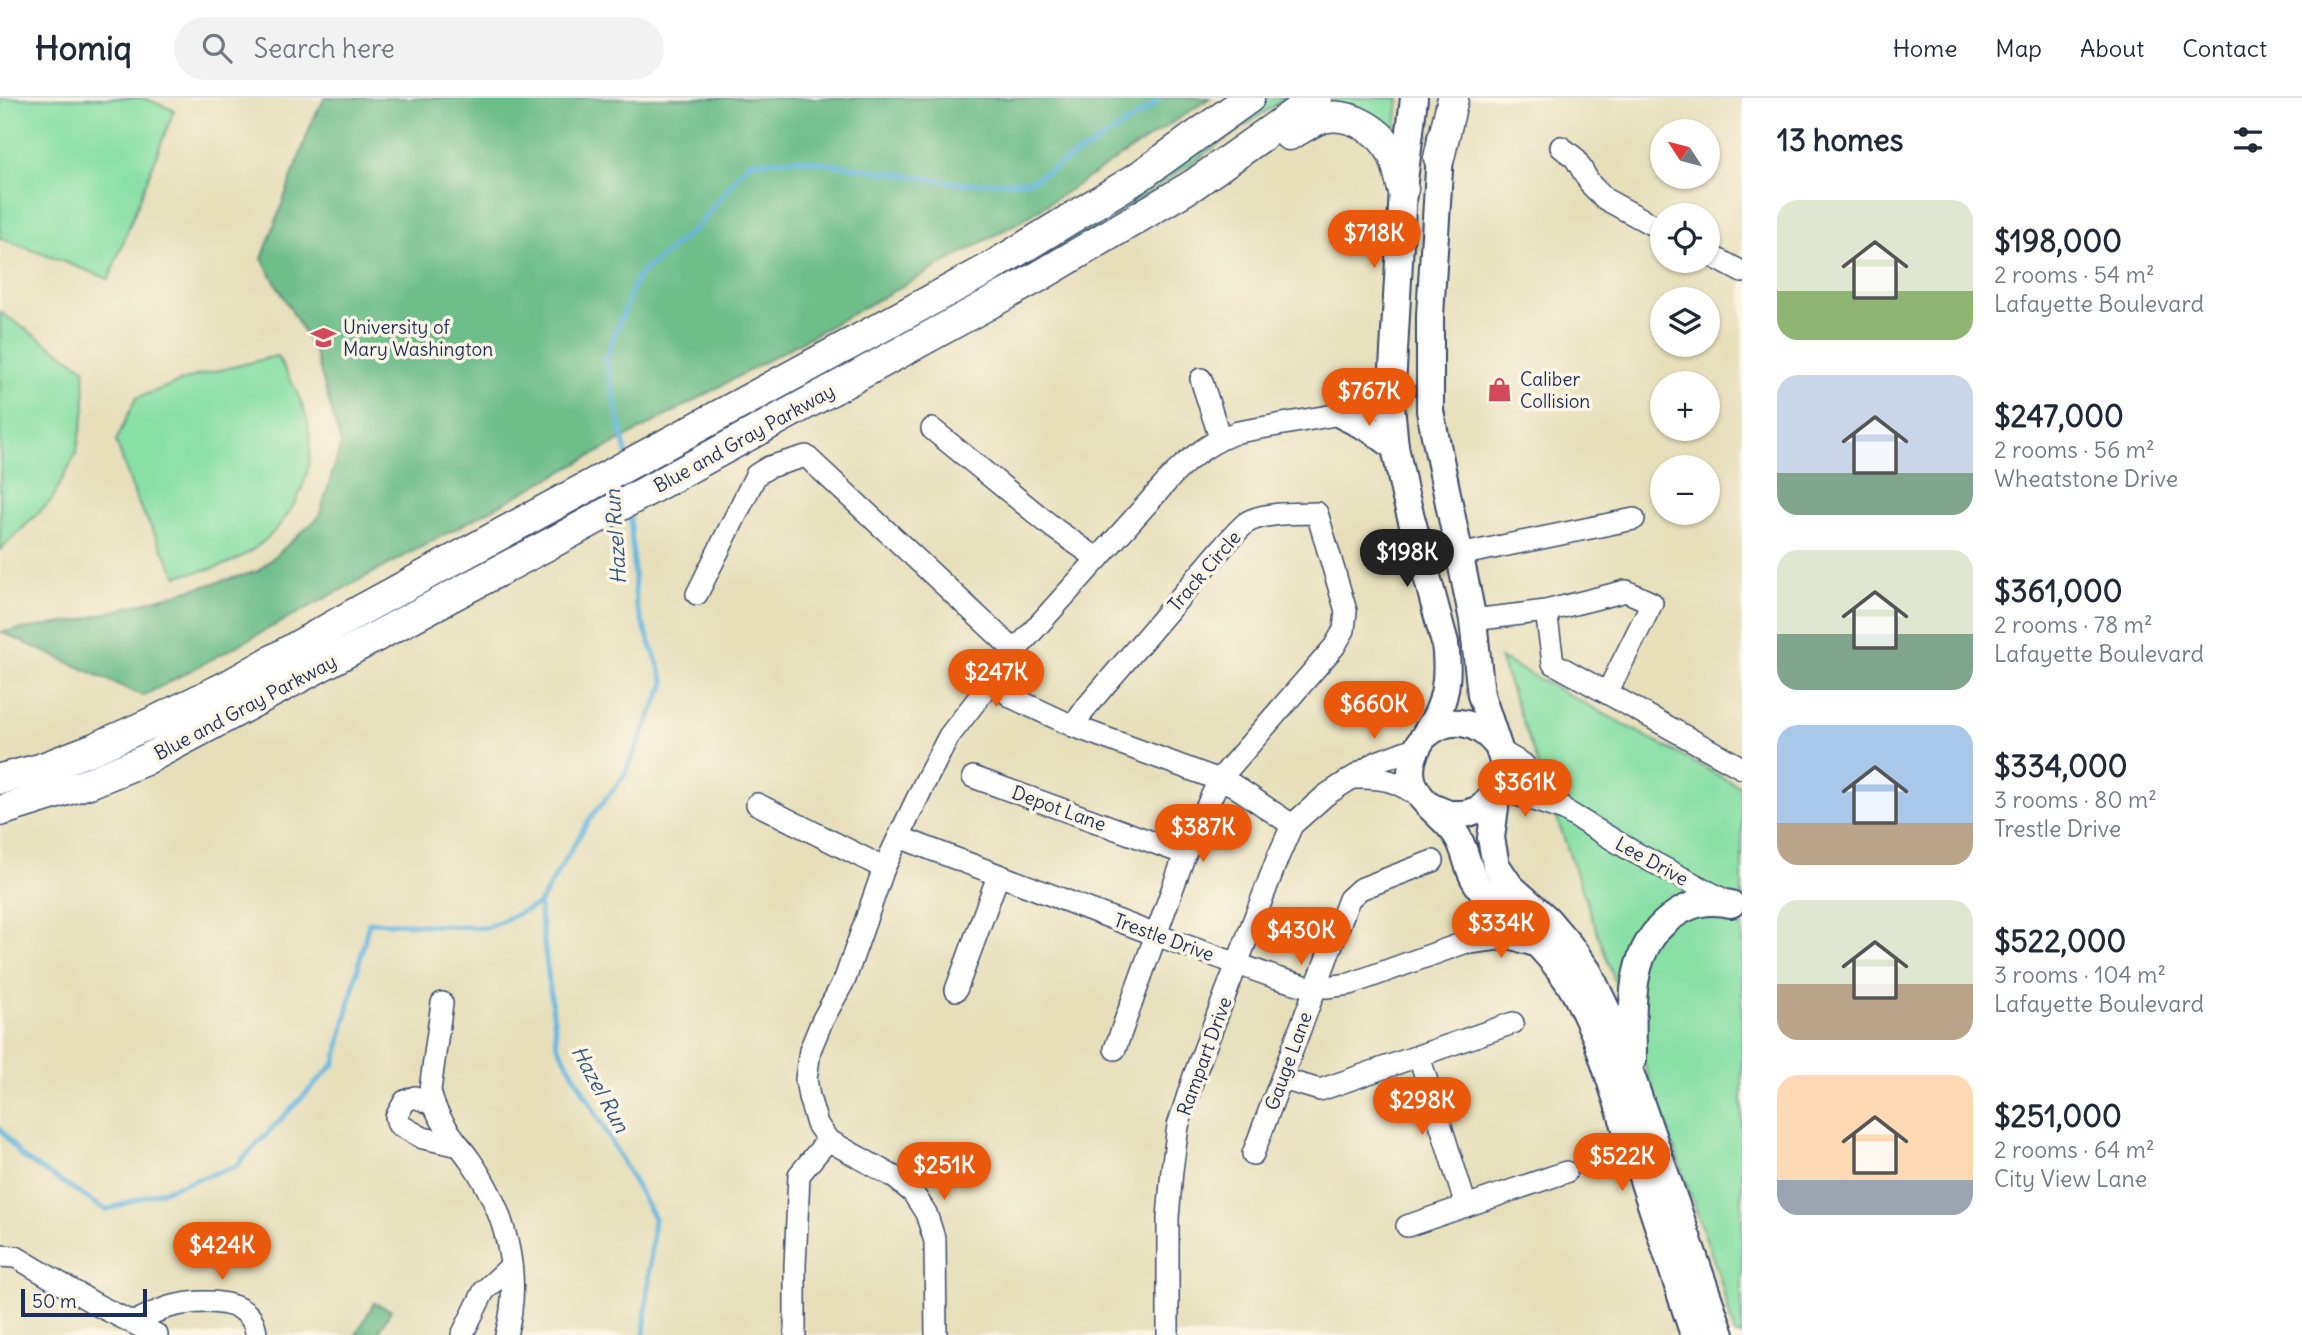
<!DOCTYPE html>
<html lang="en">
<head>
<meta charset="utf-8">
<style>
  :root { --surface:#fff; --page:#f2f2f3; --text:#1f2937; --muted:#747a83; --line:#e0e1e3; --accent:#ea580c }
  body { margin:0; font-family:Delius,sans-serif; background:var(--page); color:var(--text); height:100vh; display:flex; flex-direction:column; font-size:26px; white-space:nowrap }
  * { box-sizing:border-box; margin:0 }
  p { font-size:23px; color:var(--muted) }
  .icon { flex:none; width:38px; height:38px; fill:none; stroke:currentColor; stroke-width:2; stroke-linecap:round; stroke-linejoin:round }
  .map { position:relative; flex:1; overflow:hidden }
  .panel { display:flex; flex-direction:column; background:var(--surface); width:560px }
  .panel>* { flex:none }
  .needle { width:46px; rotate:306deg }
  .fabs { position:absolute; left:1650px; top:21px; display:grid; gap:14px }
  .fabs a { display:grid; place-items:center; width:70px; height:70px; border-radius:50%; background:var(--surface); box-shadow:0 2px 5px #0004; font-size:35px }
  .scale { position:absolute; left:21px; bottom:18px; width:126px; box-sizing:border-box; padding-left:7px; border:4px solid #1b2f5e; border-top:0; font-size:19px; line-height:24px; white-space:nowrap; color:#1b2f5e; -webkit-text-stroke:5px #fcf5e5; paint-order:stroke }
  .price { position:absolute; translate:-50% -60px; padding:0 16px; border-radius:24px; background:var(--accent); color:#fff; font-size:23px; line-height:46px; filter:drop-shadow(0 2px 4px #0008) }
  .price::after { content:''; position:absolute; left:50%; top:42px; width:21px; height:16px; margin-left:-10px; background:inherit; clip-path:polygon(0 0,100% 0,50% 100%) }
  .price.selected { background:#222; color:#fff }
  ul { padding:0; list-style:none }
  li { display:flex; align-items:center; gap:21px; height:175px; padding:0 35px }
  li span { display:grid; place-items:center; flex:none; width:196px; height:140px; border-radius:21px; color:#555 }
  li>.icon { margin-inline-start:auto }
  span .icon { width:84px; height:84px; fill:#fffc; stroke-width:1 }
  li b { font-size:30px }
  h2 { display:flex; justify-content:space-between; align-items:center; height:84px; padding:0 35px; font-size:30px }
  header { display:flex; align-items:center; gap:42px; box-sizing:border-box; height:98px; padding:0 35px; background:var(--surface); border-bottom:2px solid var(--line) }
  header strong { font-size:33px }
  nav { display:flex; gap:38px; margin-inline-start:auto; font-size:24px }
  .search { width:490px; height:63px; background:var(--page); display:flex; align-items:center; gap:18px; box-sizing:border-box; padding:0 24px; border-radius:38px; color:var(--muted); font-size:26px }
  main { display:flex; flex:1; min-height:0 }
  .map>svg:first-child { display:block }
  .green { fill:#88e0a5; stroke:#528882; stroke-width:2 }
  .forest { fill:#6ebe8a; stroke:#447674; stroke-width:2 }
  .lines { fill:none; stroke-linecap:round; stroke-linejoin:round }
  .stream { stroke:#65b6e0; stroke-width:5 }
  .minor-casing { stroke:#39496c; stroke-width:24 }
  .major-casing { stroke:#39496c; stroke-width:30 }
  .highway-casing { stroke:#39496c; stroke-width:33 }
  .minor { stroke:#fff; stroke-width:21 }
  .major { stroke:#fff; stroke-width:26 }
  .highway { stroke:#fff; stroke-width:30 }
  .labels { text-anchor:middle; stroke-width:7; stroke-linejoin:round; paint-order:stroke }
  .poi-label { font-size:19px; fill:#1b2f5e; stroke:#fcf5e5; text-anchor:start }
  .street-label { font-size:19px; fill:#1b2f5e; stroke:#fcf5e5 }
  .water-label { font-size:21px; font-style:italic; fill:#315885; stroke:#fcf5e5 }
</style>
</head>
<body>
<header>
<strong>Homiq</strong>
<div class="search"><svg class="icon" aria-label="search" viewBox="0 0 24 24"><circle cx="10" cy="10" r="6"/><path d="M15 15l6 6"/></svg>Search here</div>
<nav><a>Home</a><a>Map</a><a>About</a><a>Contact</a></nav>
</header>
<main>
<div class="map">
<svg width="1742" height="1237" viewBox="0 0 1742 1237">
  <rect width="100%" height="100%" fill="#fcf5e5"/>
  <filter id="ink" filterUnits="userSpaceOnUse"><feTurbulence type="fractalNoise" baseFrequency=".0143" numOctaves="2"/><feDisplacementMap in="SourceGraphic" scale="14" xChannelSelector="R" yChannelSelector="G"/><feConvolveMatrix kernelMatrix="1 2 1 2 8 2 1 2 1" color-interpolation-filters="sRGB"/></filter>
  <filter id="wash" filterUnits="userSpaceOnUse"><feTurbulence type="fractalNoise" baseFrequency=".00686" numOctaves="4" result="noise"/><feDisplacementMap in="SourceGraphic" scale="28" xChannelSelector="R" yChannelSelector="G"/><feGaussianBlur stdDeviation="1.57" result="paint"/><feColorMatrix in="noise" values="0 0 0 0 0 0 0 0 0 0 0 0 0 0 0 0 0 1.4 0 .05"/><feComposite in="paint" operator="in"/></filter>
  <g filter="url(#wash)">
    <rect width="100%" height="100%" fill="#e6dfba"/>
    <g class="green">
      <path d="M0 0H143L174 12 109 181 0 140Z"/>
      <path d="M1265 0H1285L1074 146 671 367 670 354 1224 31Z"/>
      <path d="M1336 0H1399L1395 41 1325 8Z"/>
      <path d="M0 214 84 270 85 311 76 356 51 403 0 452Z"/>
      <path d="M277 258C290 280 302 301 308 326 320 385 281 442 229 465 214 472 194 474 177 478L137 403 116 343 136 300 196 278Z"/>
      <path d="M1500 560 1742 690V1237H1735L1719 1177Z"/>
    </g>
    <g class="forest">
      <path d="M325 0H1210L1028 119 677 312 143 598 1 534 78 523 258 473 319 419 341 346 315 254 262 161 313 21Z"/>
      <path d="M374 1205 391 1212 377 1237H356Z"/>
    </g>
    <g class="lines">
      <g class="stream">
        <path d="M626 355 606 260 637 179 698 128 749 64 798 61 964 86 1031 83 1092 48 1153 8 1158 0"/>
        <path d="M630 414 636 507 665 585 624 678 589 722 539 806 557 946 654 1120 644 1237"/>
        <path d="M0 1031 22 1059 106 1112 236 1068 335 965 369 824 486 830 539 806"/>
      </g>
    </g>
  </g>
  <g filter="url(#ink)">
    <g class="lines">
      <defs>
        <g id="minor">
          <path d="M1561 49 1575 60 1591 87 1605 101 1662 132"/>
          <path d="M1708 156 1742 174"/>
          <path d="M1201 281 1220 340"/>
          <path d="M932 331 1055 431 1098 461"/>
          <path d="M1459 457 1634 421"/>
          <path d="M697 496 756 377 769 369 806 358 1015 553"/>
          <path d="M1546 513 1626 493 1652 505 1607 595"/>
          <path d="M1473 522 1546 513 1553 565 1742 670"/>
          <path d="M991 583 1013 600 1073 628 1233 687 1292 727"/>
          <path d="M1073 628 1088 607 1223 449C1230 441 1238 432 1246 425 1262 414 1298 416 1317 415L1346 513 1344 532 1334 549 1219 682 1185 756 1115 951"/>
          <path d="M1500 653 1523 666 1562 710"/>
          <path d="M973 679 1185 756"/>
          <path d="M1356 680C1385 679 1397 683 1421 700"/>
          <path d="M1499 691 1564 712 1632 753 1728 804"/>
          <path d="M757 706 884 770"/>
          <path d="M899 739 1156 837 1277 880 1305 888 1326 889 1350 886 1472 842"/>
          <path d="M956 892 998 778"/>
          <path d="M442 905 430 992C434 1018 454 1040 470 1062 505 1112 523 1176 506 1237"/>
          <path d="M1419 958 1466 1108"/>
          <path d="M1282 981 1320 992 1513 925"/>
          <path d="M432 1006 415 999 405 1003 396 1019 398 1026 423 1040 460 1048"/>
          <path d="M1253 1056 1349 801 1360 791 1433 763"/>
          <path d="M1407 1128 1566 1074"/>
          <path d="M0 1158 16 1159 97 1207 133 1225"/>
          <path d="M157 1237 133 1225C144 1219 156 1213 169 1209 197 1202 255 1197 256 1237"/>
          <path d="M462 1237 484 1193 511 1168"/>
          <path d="M795 1237V1167L799 1077 828 1042"/>
          <path d="M936 1237 935 1143 926 1115 913 1095 894 1079 828 1042 817 1026 809 999 806 981 810 952 822 923 845 881 884 770 925 684 949 638 1015 553 1173 377C1193 357 1212 343 1238 334L1391 307"/>
          <path d="M1168 1237V1120L1172 1072 1178 1028 1194 978 1278 759 1292 727 1326 697 1377 664 1417 649"/>
        </g>
        <g id="major">
          <path d="M1414 0 1403 91 1391 307 1395 349 1405 397 1445 545C1448 569 1448 592 1438 614 1429 635 1406 655 1412 681 1417 703 1442 717 1455 735 1466 749 1466 769 1476 784 1488 803 1509 817 1525 833 1543 851 1563 873 1575 895 1583 909 1589 924 1596 939L1694 1237"/>
          <path d="M1342 317 1372 332 1395 349"/>
          <path d="M1425 638C1449 617 1477 622 1497 647"/>
          <path d="M1497 694 1491 740 1496 767 1510 788 1547 821 1570 848 1588 873 1613 925 1721 1237"/>
          <path d="M1432 709 1449 716H1465L1480 711 1497 694 1504 672 1502 660 1481 597 1473 522 1430 313V217L1441 40"/>
          <path d="M1472 842 1510 837 1535 845"/>
          <path d="M1633 961C1633 911 1626 854 1670 820 1690 805 1707 801 1731 806"/>
        </g>
        <g id="highway">
          <path d="M1289 37C1300 32 1311 23 1323 20 1350 13 1384 34 1394 59 1398 69 1400 80 1403 91"/>
          <path d="M1439 60 1453 0"/>
          <path d="M0 681 40 671 95 650 149 626 229 587 361 512 988 171 1137 80 1249 0"/>
          <path d="M0 713 89 685 145 662 570 435 1038 179 1193 87 1316 0"/>
        </g>
      </defs>
      <use href="#minor" class="minor-casing"/>
      <use href="#major" class="major-casing"/>
      <use href="#highway" class="highway-casing"/>
      <use href="#minor" class="minor"/>
      <use href="#major" class="major"/>
      <use href="#highway" class="highway"/>
    </g>
  </g>
  <defs>
    <symbol id="university-bare" viewBox="-9 -9 18 18"><path d="M0-5L7-2L0 1L-7-2ZM-4 1L0 2.5L4 1V4Q0 6-4 4Z" fill="#d1495b" stroke="#fcf5e5" stroke-width="2.5" paint-order="stroke"/></symbol>
    <symbol id="shop-bare" viewBox="-9 -9 18 18"><path d="M-5-2.5h2.3a2.7 3.5 0 0 1 5.4 0H5L5.5 6h-11ZM-1.5-2.5h3a1.5 2.3 0 0 0-3 0Z" fill="#d1495b" stroke="#fcf5e5" stroke-width="2.5" paint-order="stroke"/></symbol>
  </defs>
  <g fill-rule="evenodd">
    <use href="#university-bare" x="306" y="222" width="35" height="35"/>
    <use href="#shop-bare" x="1482" y="274" width="35" height="35"/>
  </g>
  <g class="labels">
    <g class="poi-label">
      <text x="343" y="236">University of<tspan x="343" dy="22">Mary Washington</tspan></text>
      <text x="1520" y="288">Caliber<tspan x="1520" dy="22">Collision</tspan></text>
    </g>
    <g class="street-label">
      <text transform="translate(744 340) rotate(-29)" y="7">Blue and Gray Parkway</text>
      <text transform="translate(1204 473) rotate(-49)" y="7">Track Circle</text>
      <text transform="translate(245 609) rotate(-28)" y="7">Blue and Gray Parkway</text>
      <text transform="translate(1059 710) rotate(20)" y="7">Depot Lane</text>
      <text transform="translate(1652 763) rotate(29)" y="7">Lee Drive</text>
      <text transform="translate(1164 839) rotate(20)" y="7">Trestle Drive</text>
      <text transform="translate(1204 958) rotate(-70)" y="7">Rampart Drive</text>
      <text transform="translate(1288 963) rotate(-70)" y="7">Gauge Lane</text>
    </g>
    <g class="water-label">
      <text transform="translate(616 439) rotate(-94)" y="7">Hazel Run</text>
      <text transform="translate(600 991) rotate(61)" y="7">Hazel Run</text>
    </g>
  </g>
</svg>
<div class="fabs">
<a><svg class="needle" viewBox="-14 -14 28 28"><path d="M0-13l5 13h-10z" fill="#e53935"/><path d="M0 13l5-13h-10z" fill="#747a83"/></svg></a>
<a><svg class="icon" aria-label="locate" viewBox="0 0 24 24"><circle cx="12" cy="12" r="6"/><path d="M12 2v4M12 18v4M2 12h4M18 12h4"/></svg></a>
<a><svg class="icon" aria-label="layers" viewBox="0 0 24 24"><path d="M12 4l9 5-9 5-9-5zM3 14l9 5 9-5"/></svg></a>
<a>+</a>
<a>−</a>
</div>
<div class="scale">50 m</div>
<b class="price" style="left:1374px;top:172px">$718K</b>
<b class="price" style="left:1369px;top:330px">$767K</b>
<b class="price selected" style="left:1407px;top:491px">$198K</b>
<b class="price" style="left:996px;top:611px">$247K</b>
<b class="price" style="left:1374px;top:643px">$660K</b>
<b class="price" style="left:1525px;top:721px">$361K</b>
<b class="price" style="left:1203px;top:766px">$387K</b>
<b class="price" style="left:1501px;top:862px">$334K</b>
<b class="price" style="left:1301px;top:869px">$430K</b>
<b class="price" style="left:1422px;top:1039px">$298K</b>
<b class="price" style="left:1622px;top:1095px">$522K</b>
<b class="price" style="left:944px;top:1104px">$251K</b>
<b class="price" style="left:222px;top:1184px">$424K</b>
</div>
<section class="panel">
<h2>13 homes<svg class="icon" aria-label="filters" viewBox="0 0 24 24"><path d="M4 7h16M4 17h16"/><circle cx="9" cy="7" r="2"/><circle cx="15" cy="17" r="2"/></svg></h2>
<ul>
<li><span style="background:linear-gradient(#dfe7d0 65%,#8fb573 0)"><svg class="icon" aria-label="home" viewBox="0 0 24 24"><path d="M3 11l9-7 9 7M6 9v11h12V9"/></svg></span><div><b>$198,000</b><p>2 rooms · 54 m²</p><p>Lafayette Boulevard</p></div></li>
<li><span style="background:linear-gradient(#c9d6e8 70%,#7fa58c 0)"><svg class="icon" aria-label="home" viewBox="0 0 24 24"><path d="M3 11l9-7 9 7M6 9v11h12V9"/></svg></span><div><b>$247,000</b><p>2 rooms · 56 m²</p><p>Wheatstone Drive</p></div></li>
<li><span style="background:linear-gradient(#dfe7d0 60%,#7fa58c 0)"><svg class="icon" aria-label="home" viewBox="0 0 24 24"><path d="M3 11l9-7 9 7M6 9v11h12V9"/></svg></span><div><b>$361,000</b><p>2 rooms · 78 m²</p><p>Lafayette Boulevard</p></div></li>
<li><span style="background:linear-gradient(#a9c7e8 70%,#b9a48a 0)"><svg class="icon" aria-label="home" viewBox="0 0 24 24"><path d="M3 11l9-7 9 7M6 9v11h12V9"/></svg></span><div><b>$334,000</b><p>3 rooms · 80 m²</p><p>Trestle Drive</p></div></li>
<li><span style="background:linear-gradient(#dfe7d0 60%,#b9a48a 0)"><svg class="icon" aria-label="home" viewBox="0 0 24 24"><path d="M3 11l9-7 9 7M6 9v11h12V9"/></svg></span><div><b>$522,000</b><p>3 rooms · 104 m²</p><p>Lafayette Boulevard</p></div></li>
<li><span style="background:linear-gradient(#ffd9b3 75%,#9aa5b1 0)"><svg class="icon" aria-label="home" viewBox="0 0 24 24"><path d="M3 11l9-7 9 7M6 9v11h12V9"/></svg></span><div><b>$251,000</b><p>2 rooms · 64 m²</p><p>City View Lane</p></div></li>
</ul>
</section>
</main>
</body>
</html>
